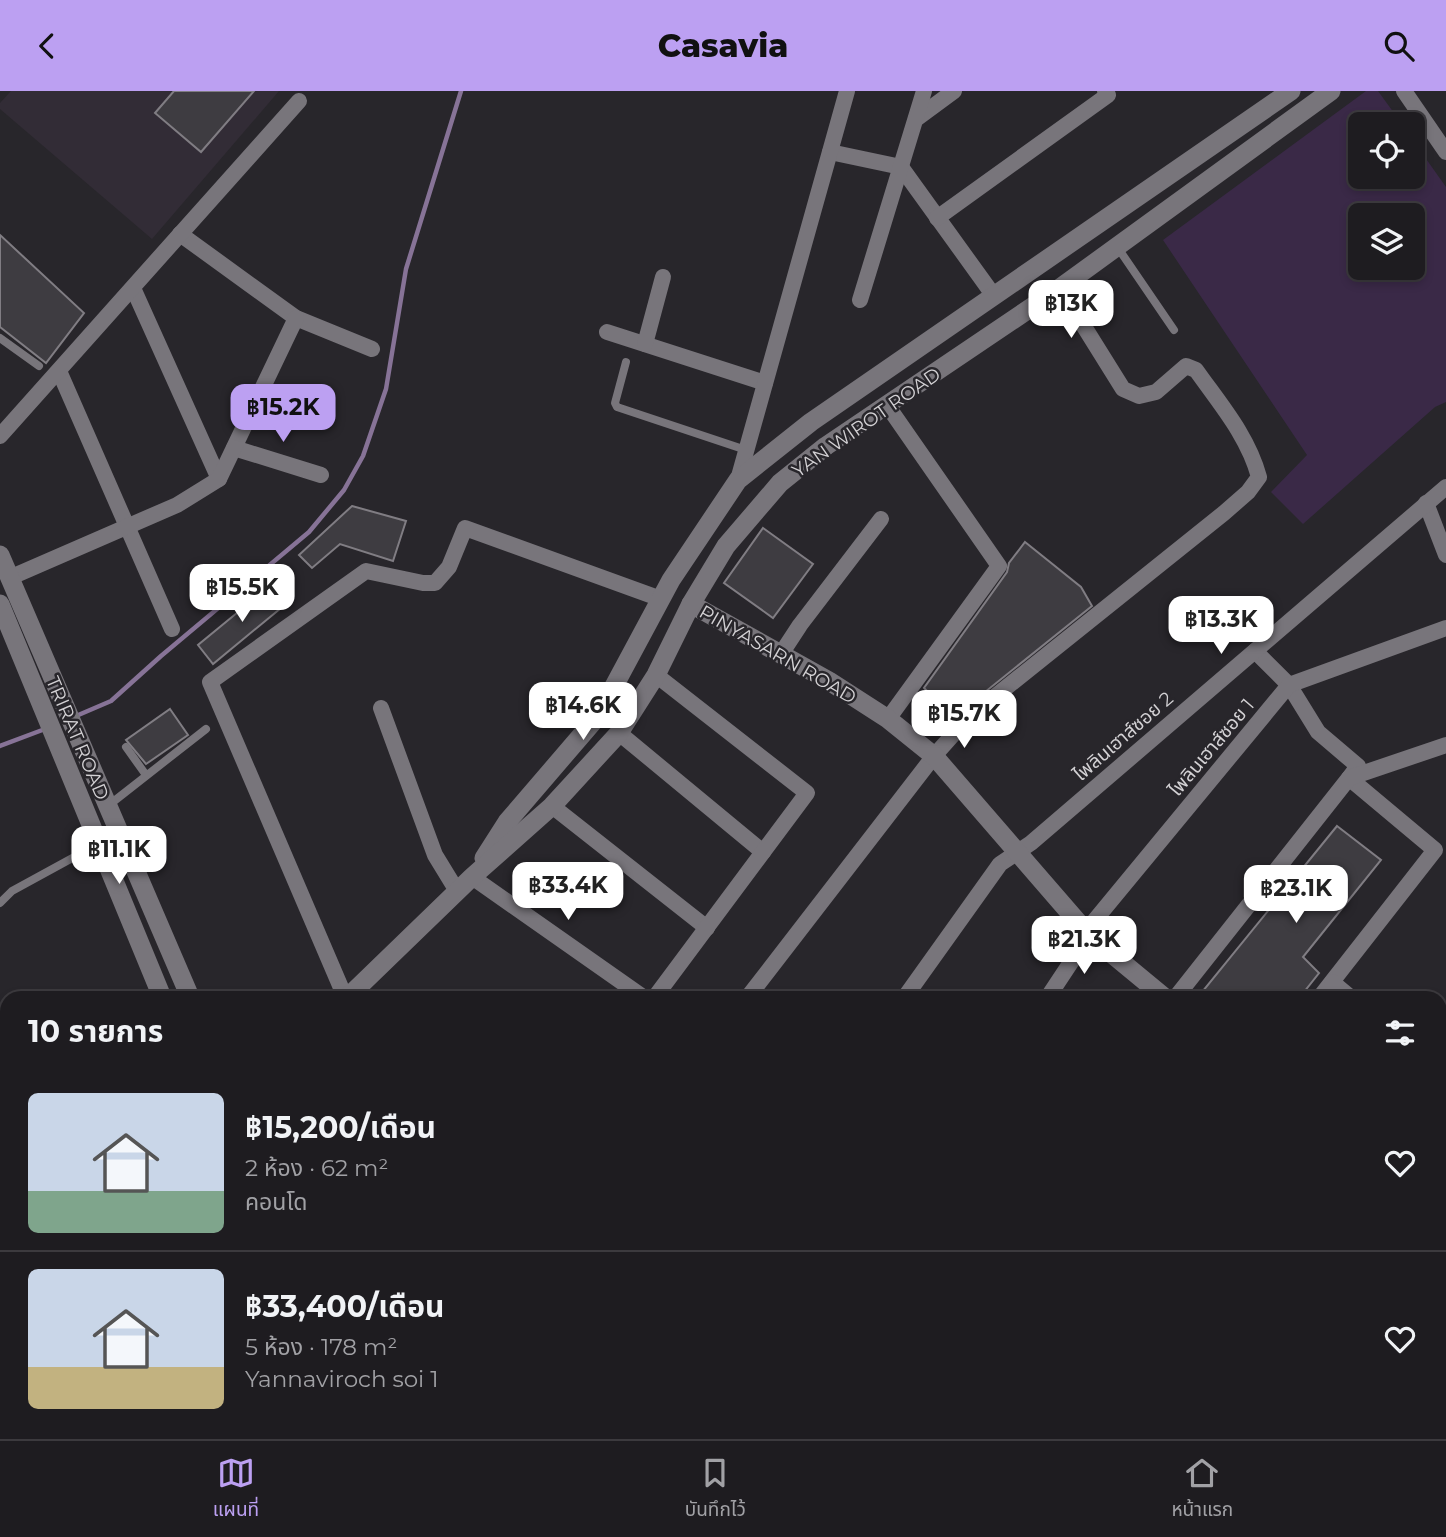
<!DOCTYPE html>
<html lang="th">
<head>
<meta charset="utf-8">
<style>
  :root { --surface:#1e1c20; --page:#2b292d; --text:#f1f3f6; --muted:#a1a1a5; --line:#3c3a3e; --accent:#bca0f2 }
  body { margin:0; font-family:Montserrat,"Noto Sans Thai",sans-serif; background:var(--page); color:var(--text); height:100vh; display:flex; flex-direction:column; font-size:26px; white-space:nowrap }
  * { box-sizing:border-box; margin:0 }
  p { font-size:23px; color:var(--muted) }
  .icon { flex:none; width:38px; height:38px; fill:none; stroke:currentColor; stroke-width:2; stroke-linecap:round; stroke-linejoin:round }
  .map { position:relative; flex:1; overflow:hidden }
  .details { position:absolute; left:0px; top:900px; width:1447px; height:450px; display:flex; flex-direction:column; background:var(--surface); border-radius:21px 21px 0 0; box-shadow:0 4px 10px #0003,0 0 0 2px var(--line) }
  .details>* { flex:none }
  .tools { position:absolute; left:1348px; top:21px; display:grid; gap:14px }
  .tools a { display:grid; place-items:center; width:77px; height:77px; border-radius:10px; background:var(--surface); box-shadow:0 4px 10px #0003,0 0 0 2px var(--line); font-size:35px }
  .price { position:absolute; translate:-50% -60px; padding:0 16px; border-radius:14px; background:#fff; color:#222; font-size:23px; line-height:46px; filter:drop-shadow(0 2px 4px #0008) }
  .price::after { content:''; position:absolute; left:50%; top:42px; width:21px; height:16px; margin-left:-10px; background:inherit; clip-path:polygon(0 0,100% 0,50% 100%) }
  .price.active { background:var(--accent); color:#111 }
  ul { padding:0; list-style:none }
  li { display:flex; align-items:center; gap:21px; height:175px; padding:0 28px }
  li+li { border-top:2px solid var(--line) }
  li span { display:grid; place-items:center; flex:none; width:196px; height:140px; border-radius:10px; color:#555 }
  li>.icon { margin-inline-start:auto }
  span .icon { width:84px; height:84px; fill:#fffc; stroke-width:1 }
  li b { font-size:30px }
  h2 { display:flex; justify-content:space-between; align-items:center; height:84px; padding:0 28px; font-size:30px }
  header { display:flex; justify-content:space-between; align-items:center; height:91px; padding:0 28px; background:var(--accent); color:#111; font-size:32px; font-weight:800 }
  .dock { display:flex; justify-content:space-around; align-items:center; height:98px; border-top:2px solid var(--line); background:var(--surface); font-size:19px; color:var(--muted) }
  .dock a { display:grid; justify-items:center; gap:4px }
  .dock .active { color:var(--accent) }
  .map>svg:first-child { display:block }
  .built { fill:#322c36 }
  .green { fill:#3a2947; fill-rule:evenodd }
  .water { fill:#674b7d; stroke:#877397; stroke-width:2 }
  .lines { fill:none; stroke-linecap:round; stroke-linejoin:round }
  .stream { stroke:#877397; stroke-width:4.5 }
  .building { fill:#3e3c41; stroke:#807d83; stroke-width:2 }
  .service { stroke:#78757b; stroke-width:8 }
  .minor { stroke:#78757b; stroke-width:16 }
  .tertiary { stroke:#78757b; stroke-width:19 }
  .secondary { stroke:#78757b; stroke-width:19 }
  .labels { text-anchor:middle; stroke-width:5; stroke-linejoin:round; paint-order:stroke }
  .street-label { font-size:19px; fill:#d3d1d4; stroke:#28262b }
</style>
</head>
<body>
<header><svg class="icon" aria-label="back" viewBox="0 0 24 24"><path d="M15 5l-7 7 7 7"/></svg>Casavia<svg class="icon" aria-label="search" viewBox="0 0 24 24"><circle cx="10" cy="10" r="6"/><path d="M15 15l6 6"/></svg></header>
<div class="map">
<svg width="1446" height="1348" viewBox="0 0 1446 1348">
  <rect width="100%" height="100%" fill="#28262b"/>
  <path class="built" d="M11 0H279L152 148 0 18V12Z"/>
  <path class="green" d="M1366 0H1378L1402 33H1360V86H1412V48L1446 96V311L1435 316 1303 433 1271 401 1307 364 1163 149ZM1360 124H1412V177H1360Z"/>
  <path class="water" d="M1446 1142V1348H1407L1409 1342H1440V1158Z"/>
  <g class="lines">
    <g class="stream">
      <path d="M76 625 111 610 161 565 309 441 344 399 363 365 386 298 406 178 461 0"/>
      <path d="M0 655 45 638"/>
    </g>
  </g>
  <g class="building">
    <path d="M174 0H254L201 61 155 22Z"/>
    <path d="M0 144 84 222 46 272 0 236Z"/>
    <path d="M352 415 406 430 393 470 340 453 312 477 299 464Z"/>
    <path d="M763 437 813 473 773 527 724 492Z"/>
    <path d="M1025 451 1081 496 1092 515 954 626 924 597 1007 481 1009 472Z"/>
    <path d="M272 493 287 512 213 573 198 554Z"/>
    <path d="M170 618 188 644 146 673 126 649Z"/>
    <path d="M1337 735 1381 769 1303 866 1319 882 1300 906H1198Z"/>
  </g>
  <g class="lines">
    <g class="service">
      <path d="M1118 157 1174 239"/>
      <path d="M0 247 39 275"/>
      <path d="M626 271 615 312 617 316 746 359"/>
      <path d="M126 656 146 684"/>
      <path d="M109 714 206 638"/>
      <path d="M0 812 12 800 98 753"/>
      <path d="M932 1342 940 1348"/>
      <path d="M957 1342 966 1348"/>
      <path d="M1047 1348 1051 1342"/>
      <path d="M1074 1348 1078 1342"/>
    </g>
    <g class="minor">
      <path d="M1404 0 1446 61"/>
      <path d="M916 28 954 0"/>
      <path d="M830 61 901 76 994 205"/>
      <path d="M937 127 1108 4 1105 0"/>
      <path d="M180 143 296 227 372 258"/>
      <path d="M133 197 219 388"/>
      <path d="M860 209 924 0"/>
      <path d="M607 241 765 292"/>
      <path d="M645 253 663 186"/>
      <path d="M59 280 172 538"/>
      <path d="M887 314 999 475 888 628"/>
      <path d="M0 345 299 10"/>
      <path d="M234 357 321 384"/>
      <path d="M738 389 847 0"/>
      <path d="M1426 412 1446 464"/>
      <path d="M9 487 177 414 219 388 296 227"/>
      <path d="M1255 560 1289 594 1318 641 1358 675 1349 687 1435 759 1320 906"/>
      <path d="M781 563 800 534 881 428"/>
      <path d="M381 617 435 764 457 800"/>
      <path d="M619 642 763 761"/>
      <path d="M552 715 707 837"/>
      <path d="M472 786 643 906"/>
      <path d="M1332 891 1350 906"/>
      <path d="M345 906 210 591 366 480 423 492H435L449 476 465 437 661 508"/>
      <path d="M655 906 807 702 656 584"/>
      <path d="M748 906 934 665 967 628 1224 422 1248 401 1259 386C1248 345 1220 313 1196 279L1186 275 1156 301 1139 305 1123 298 1060 197"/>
      <path d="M905 906 1000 773 1031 752 1446 396"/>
      <path d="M1048 906 1089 844 1095 829 1289 594 1446 537"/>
      <path d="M1176 906 1349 687 1446 654"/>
      <path d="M0 1078 7 1090"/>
      <path d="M0 1240 7 1233"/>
      <path d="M0 1308 7 1348"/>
      <path d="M482 1342 489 1348"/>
      <path d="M1305 1342 1314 1348"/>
      <path d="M211 1348 217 1342"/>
      <path d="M590 1348 594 1342"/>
      <path d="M760 1348 764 1342"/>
      <path d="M901 1348 905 1342"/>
    </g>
    <g class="tertiary">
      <path d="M691 513 829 590 888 628 934 665 1089 844 1164 906"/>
      <path d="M1440 1122 1446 1127"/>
    </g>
    <g class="secondary">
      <path d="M0 464 190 906"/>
      <path d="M0 513 162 906"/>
      <path d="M484 767 507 731 598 625 671 489 738 389 811 331 1291 0"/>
      <path d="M348 906 472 786 552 715 619 642 656 584 691 513 726 455 780 392 826 355 1060 197 1331 0"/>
      <path d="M346 1342 349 1348"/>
      <path d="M377 1342 378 1348"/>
    </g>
  </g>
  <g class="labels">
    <g class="street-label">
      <text transform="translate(866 331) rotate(-35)" y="7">YAN WIROT ROAD</text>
      <text transform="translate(778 563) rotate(30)" y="7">PINYASARN ROAD</text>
      <text transform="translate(1123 645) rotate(-41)" y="7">ไพลินเฮาส์ซอย 2</text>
      <text transform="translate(78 647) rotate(67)" y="7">TRIRAT ROAD</text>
      <text transform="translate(1211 656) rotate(-50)" y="7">ไพลินเฮาส์ซอย 1</text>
    </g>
  </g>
</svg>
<div class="tools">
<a><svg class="icon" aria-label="locate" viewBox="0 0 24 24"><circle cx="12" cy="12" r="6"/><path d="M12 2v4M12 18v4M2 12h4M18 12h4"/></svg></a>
<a><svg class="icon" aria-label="layers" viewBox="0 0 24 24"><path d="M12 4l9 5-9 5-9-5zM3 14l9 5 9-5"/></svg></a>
</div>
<b class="price" style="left:1071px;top:249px">฿13K</b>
<b class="price active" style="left:283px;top:353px">฿15.2K</b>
<b class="price" style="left:242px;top:533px">฿15.5K</b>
<b class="price" style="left:1221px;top:565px">฿13.3K</b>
<b class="price" style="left:583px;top:651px">฿14.6K</b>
<b class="price" style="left:964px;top:659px">฿15.7K</b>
<b class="price" style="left:119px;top:795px">฿11.1K</b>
<b class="price" style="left:568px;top:831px">฿33.4K</b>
<b class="price" style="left:1296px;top:834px">฿23.1K</b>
<b class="price" style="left:1084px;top:885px">฿21.3K</b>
<section class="details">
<h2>10 รายการ<svg class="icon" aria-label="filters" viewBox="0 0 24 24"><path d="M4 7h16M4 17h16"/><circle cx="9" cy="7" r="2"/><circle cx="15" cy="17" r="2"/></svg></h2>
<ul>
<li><span style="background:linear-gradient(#c9d6e8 70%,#7fa58c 0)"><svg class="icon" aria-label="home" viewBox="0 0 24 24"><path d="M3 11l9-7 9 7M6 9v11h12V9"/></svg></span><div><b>฿15,200/เดือน</b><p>2 ห้อง · 62 m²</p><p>คอนโด</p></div><svg class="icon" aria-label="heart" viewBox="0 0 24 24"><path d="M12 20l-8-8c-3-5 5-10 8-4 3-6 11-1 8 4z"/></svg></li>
<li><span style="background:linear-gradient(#c9d6e8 70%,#c2b280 0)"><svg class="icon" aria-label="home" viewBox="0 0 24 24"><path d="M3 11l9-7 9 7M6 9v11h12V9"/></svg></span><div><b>฿33,400/เดือน</b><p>5 ห้อง · 178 m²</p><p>Yannaviroch soi 1</p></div><svg class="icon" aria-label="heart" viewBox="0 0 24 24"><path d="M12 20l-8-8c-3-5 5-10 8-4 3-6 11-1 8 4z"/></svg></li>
</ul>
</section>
</div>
<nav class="dock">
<a class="active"><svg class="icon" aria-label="map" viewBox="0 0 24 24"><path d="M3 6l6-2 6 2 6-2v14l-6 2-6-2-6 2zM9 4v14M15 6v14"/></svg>แผนที่</a>
<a><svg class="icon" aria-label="saved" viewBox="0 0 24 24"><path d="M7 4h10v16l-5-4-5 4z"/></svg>บันทึกไว้</a>
<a><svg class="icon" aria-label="home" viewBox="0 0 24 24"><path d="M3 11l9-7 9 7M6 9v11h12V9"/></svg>หน้าแรก</a>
</nav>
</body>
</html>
